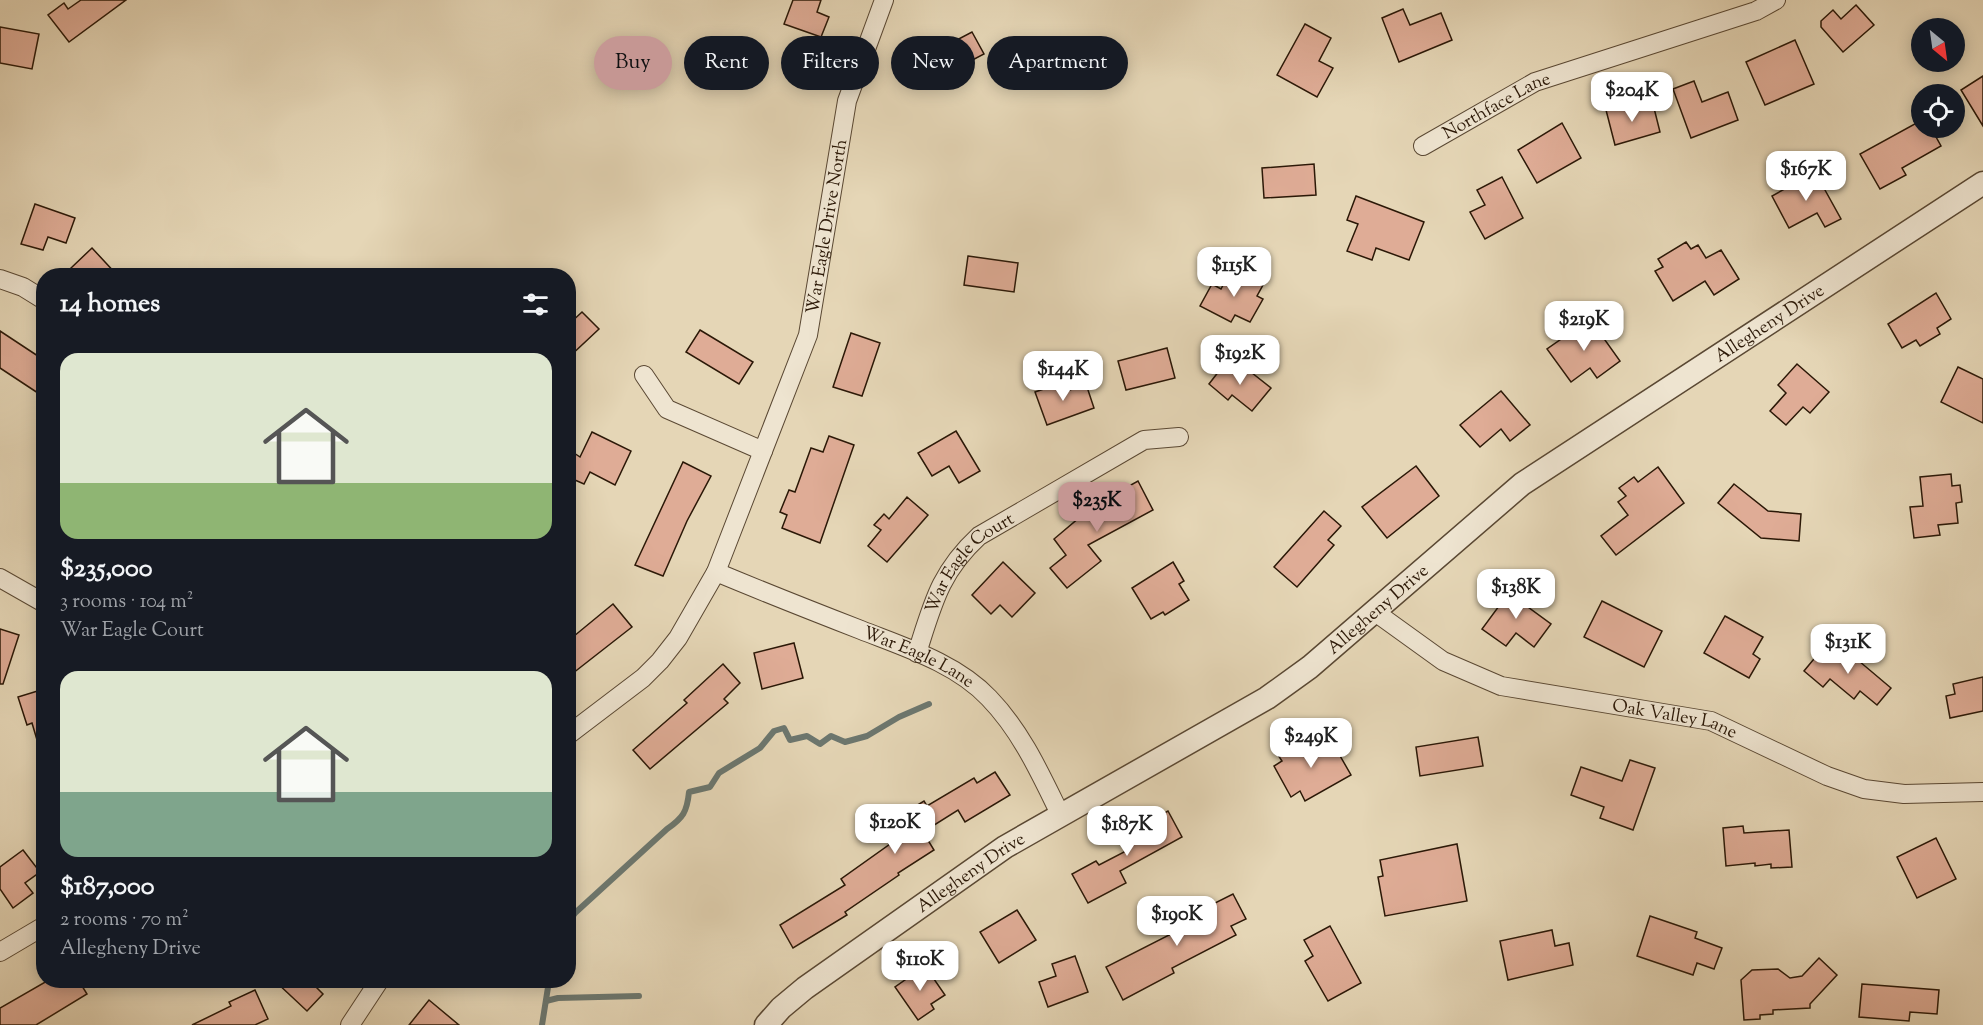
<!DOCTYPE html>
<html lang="en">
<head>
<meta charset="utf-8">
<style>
  :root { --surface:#171b24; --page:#242831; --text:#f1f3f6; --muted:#9ea1a6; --accent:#c59692 }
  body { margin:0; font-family:"Sorts Mill Goudy",serif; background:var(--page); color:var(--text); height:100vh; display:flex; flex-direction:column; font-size:22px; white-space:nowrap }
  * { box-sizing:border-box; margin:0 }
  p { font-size:20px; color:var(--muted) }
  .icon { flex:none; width:33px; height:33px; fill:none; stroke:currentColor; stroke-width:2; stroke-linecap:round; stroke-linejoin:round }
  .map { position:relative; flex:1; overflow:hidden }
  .sheet { position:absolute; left:36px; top:268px; width:540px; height:720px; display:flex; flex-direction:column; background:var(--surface); border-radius:24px; box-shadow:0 3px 15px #0003 }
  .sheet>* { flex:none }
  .guide { position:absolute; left:594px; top:36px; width:570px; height:54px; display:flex; gap:12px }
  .needle { width:39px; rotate:151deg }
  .controls { position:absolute; left:1911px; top:18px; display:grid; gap:12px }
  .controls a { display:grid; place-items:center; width:54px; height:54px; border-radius:50%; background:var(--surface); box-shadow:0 3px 15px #0003; font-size:30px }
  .price { position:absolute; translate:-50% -51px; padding:0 14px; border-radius:12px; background:#fff; color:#222; font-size:20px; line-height:39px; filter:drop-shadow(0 2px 3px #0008) }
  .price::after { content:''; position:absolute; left:50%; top:36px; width:18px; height:14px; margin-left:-9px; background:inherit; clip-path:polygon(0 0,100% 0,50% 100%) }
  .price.on { background:var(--accent); color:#111 }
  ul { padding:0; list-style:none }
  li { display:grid; align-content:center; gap:12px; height:318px; padding:0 24px }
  li span { display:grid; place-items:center; height:186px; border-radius:18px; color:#555 }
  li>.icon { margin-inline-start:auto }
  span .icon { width:108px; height:108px; fill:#fffc; stroke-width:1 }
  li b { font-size:26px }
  h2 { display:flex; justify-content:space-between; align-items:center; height:72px; padding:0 24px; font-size:26px }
  .tag { padding:0 21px; border-radius:27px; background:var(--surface); box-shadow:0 3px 15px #0003; font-size:21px; line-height:54px }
  .tag.on { background:var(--accent); color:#111 }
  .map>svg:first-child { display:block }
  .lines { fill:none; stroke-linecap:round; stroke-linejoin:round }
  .stream { stroke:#6c776f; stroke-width:6 }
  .building { fill:#dfac96; stroke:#2b1807; stroke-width:1.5 }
  .minor-casing { stroke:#5a4833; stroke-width:20 }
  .tertiary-casing { stroke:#5a4833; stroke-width:25 }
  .minor { stroke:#eee4d0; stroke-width:18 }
  .tertiary { stroke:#eee4d0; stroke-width:22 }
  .labels { text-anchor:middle; stroke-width:6; stroke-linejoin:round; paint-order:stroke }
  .street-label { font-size:18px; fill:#2b1807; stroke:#eee4d0 }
</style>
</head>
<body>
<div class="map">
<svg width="1983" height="1025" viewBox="0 0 1983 1025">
  <rect width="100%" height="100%" fill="#e5d6b6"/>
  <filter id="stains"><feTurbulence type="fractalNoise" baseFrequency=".00333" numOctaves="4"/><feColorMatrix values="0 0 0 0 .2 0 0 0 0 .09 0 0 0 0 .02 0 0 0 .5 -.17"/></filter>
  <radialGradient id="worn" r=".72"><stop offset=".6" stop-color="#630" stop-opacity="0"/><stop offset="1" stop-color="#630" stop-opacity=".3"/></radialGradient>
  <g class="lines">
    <g class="stream">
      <path d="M568 923 575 913 667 829C683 818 687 812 689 792L710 787 719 773 760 748 774 731 784 728 790 740 807 736 820 744 831 736 845 742 867 736 899 717 929 704"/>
      <path d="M546 1001 558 998 639 996"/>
      <path d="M542 1025 549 981"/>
    </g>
  </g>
  <g class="building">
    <path d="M81 0H126L69 42 48 15 64 3 68 9Z"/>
    <path d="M793 0H821L817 12 829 17 821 37 784 24Z"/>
    <path d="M1856 5 1874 25 1843 52 1821 27V21L1833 10 1841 19Z"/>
    <path d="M1403 9 1410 25 1441 13 1452 40 1399 62 1382 18Z"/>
    <path d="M1305 24 1331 38 1319 61 1333 68 1317 97 1277 75Z"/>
    <path d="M0 27 39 34 32 69 0 63Z"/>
    <path d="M972 32 984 54 927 84 910 52 929 42 934 52Z"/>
    <path d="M1795 40 1814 84 1765 105 1746 62Z"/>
    <path d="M1983 76V126L1961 90Z"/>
    <path d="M1694 81 1702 102 1728 92 1738 120 1691 138 1673 89Z"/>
    <path d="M1626 104 1628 111 1653 104 1660 132 1615 145 1606 110Z"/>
    <path d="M1922 120V128H1931L1941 146 1902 168 1906 175 1880 189 1860 154Z"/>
    <path d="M1562 123 1581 158 1537 183 1518 150Z"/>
    <path d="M1314 164 1316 195 1264 198 1262 168Z"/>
    <path d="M1815 172 1841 219 1825 227 1817 213 1789 228 1772 196Z"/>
    <path d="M1502 177 1523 218 1485 239 1470 212 1485 205 1477 190Z"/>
    <path d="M1356 196 1424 222 1409 260 1376 248 1372 260 1347 251 1358 224 1347 220Z"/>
    <path d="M35 204 75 218 66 243 48 237 43 250 21 244Z"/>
    <path d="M1686 242 1691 249 1698 245 1706 258 1721 250 1739 279 1714 295 1705 281 1673 301 1655 271 1663 267 1658 259Z"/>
    <path d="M92 248 118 276H78L71 268Z"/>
    <path d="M968 256 1018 263 1014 292 964 285Z"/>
    <path d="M1232 268 1263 285 1257 296 1263 299 1250 322 1235 315 1231 322 1200 306 1212 284 1221 289Z"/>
    <path d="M1936 293 1951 319 1937 328 1940 334 1920 346 1916 340 1902 348 1888 324Z"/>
    <path d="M582 312 599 329 568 358V325Z"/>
    <path d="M1590 319 1620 361 1597 378 1590 368 1571 382 1547 349Z"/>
    <path d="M700 330 753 362 739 384 686 352Z"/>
    <path d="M0 331 44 360V397L0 368Z"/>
    <path d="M851 333 880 343 862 396 833 387Z"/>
    <path d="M1167 348 1175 378 1126 390 1118 361Z"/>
    <path d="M1226 362 1243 374 1247 369 1271 388 1252 411 1232 395 1228 400 1209 384Z"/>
    <path d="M1797 364 1829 392 1810 413 1803 407 1786 425 1770 411 1786 393 1778 385Z"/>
    <path d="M1958 367 1983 379V423L1941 402Z"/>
    <path d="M1064 382 1067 391 1086 384 1094 408 1047 425 1035 392Z"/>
    <path d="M1501 391 1530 425 1510 441 1501 429 1480 447 1460 425Z"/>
    <path d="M956 431 980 471 959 483 949 466 932 476 918 453Z"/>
    <path d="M592 432 631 451 615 485 590 472 584 484 568 477V465L574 453 580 457Z"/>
    <path d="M829 436 854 445 820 543 782 528 787 515 780 512 789 490 795 492 811 448 823 452Z"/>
    <path d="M683 462 711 476 687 521 663 576 635 565Z"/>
    <path d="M1416 466 1439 496 1387 538 1362 507Z"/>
    <path d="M1658 467 1684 503 1616 555 1601 536 1628 515 1618 502 1626 496 1619 488 1634 477 1638 482Z"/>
    <path d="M1951 474 1952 486 1960 485 1962 502 1956 503 1958 523 1938 525 1940 535 1914 538 1910 507 1923 506 1920 477Z"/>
    <path d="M1138 481 1153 510 1088 545 1101 561 1067 588 1050 568 1066 555 1054 539 1079 518 1123 495 1120 491Z"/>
    <path d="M1734 484 1768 511 1801 514 1799 541 1761 538 1718 503Z"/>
    <path d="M907 497 928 515 887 562 868 546 881 530 874 525 884 514 889 519Z"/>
    <path d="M1324 511 1341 526 1328 540 1334 545 1297 587 1274 567Z"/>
    <path d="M1003 562 1035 593 1012 617 1000 605 991 614 972 595Z"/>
    <path d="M1173 562 1184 581 1179 584 1189 600 1165 615 1163 612 1151 619 1132 588Z"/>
    <path d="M1513 587 1532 601 1528 607 1551 624 1534 647 1516 633 1506 646 1482 629Z"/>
    <path d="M1602 601 1662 631 1644 667 1584 637Z"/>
    <path d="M613 604 632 627 568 677V641Z"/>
    <path d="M1725 616 1763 637 1753 654 1760 659 1749 678 1704 653Z"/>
    <path d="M0 629 19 635 3 684H0Z"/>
    <path d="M794 643 803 678 762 689 754 653Z"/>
    <path d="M1840 645 1891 688 1877 705 1860 691 1854 699 1830 679 1823 687 1804 671 1818 654 1826 662Z"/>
    <path d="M723 664 740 683 724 699 728 703 650 769 633 750 687 703 684 700Z"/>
    <path d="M1983 677V711L1950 718 1946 696 1955 694 1953 684Z"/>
    <path d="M44 689V749L40 750 32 723 27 725 18 697Z"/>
    <path d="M1478 737 1483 766 1420 776 1416 747Z"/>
    <path d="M1331 740 1351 775 1305 801 1300 791 1291 797 1274 766 1282 761 1278 755 1303 741 1309 752Z"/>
    <path d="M1630 760 1655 768 1633 830 1600 818 1604 807 1571 795 1581 767 1622 781Z"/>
    <path d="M995 772 1010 795 965 822 958 810 923 832 934 850 898 873 899 875 845 912 847 915 793 948 780 925 845 885 841 879 897 839 888 823 924 801 927 806 974 778 977 783Z"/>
    <path d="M1168 811 1182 837 1120 871 1126 883 1088 903 1072 874 1096 861 1099 865 1130 849 1123 835Z"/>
    <path d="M1743 826 1744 833 1789 830 1792 867 1771 868V864L1755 866V863L1726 866 1723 828Z"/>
    <path d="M1936 838 1956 879 1917 898 1897 857Z"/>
    <path d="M1457 844 1467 901 1385 916 1378 877 1383 876 1380 860Z"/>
    <path d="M23 850 40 872 25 883 33 893 13 908 0 889V867Z"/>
    <path d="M1233 894 1246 919 1231 926 1236 935 1172 968 1174 973 1123 1000 1106 967 1181 929 1177 922Z"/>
    <path d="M1017 910 1036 940 999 963 980 932Z"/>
    <path d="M1650 916 1697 932 1695 938 1722 948 1714 969 1697 963 1693 975 1637 956Z"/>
    <path d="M1330 926 1361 983 1328 1001 1305 961 1313 956 1304 940Z"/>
    <path d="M1552 930 1555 946 1569 943 1573 965 1508 980 1500 941Z"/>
    <path d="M1075 956 1088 992 1048 1007 1039 982 1056 976 1052 964Z"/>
    <path d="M1819 958 1837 975 1810 1004V1008L1773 1010V1014L1760 1015V1019L1744 1020 1741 980 1752 970 1778 969 1790 978 1802 976Z"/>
    <path d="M925 966 945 995 931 1004 934 1009 918 1020 895 987Z"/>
    <path d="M47 981H79L87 994 36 1025H0V1008Z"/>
    <path d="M275 981H310L323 994 307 1011Z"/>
    <path d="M1862 984 1939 990 1937 1014 1910 1012 1909 1021 1859 1017Z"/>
    <path d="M255 990 268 1019 255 1025H192L231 1006 229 1002Z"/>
    <path d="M429 1000 459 1025H409Z"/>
  </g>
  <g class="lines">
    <defs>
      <g id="minor">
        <path id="s1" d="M1423 146 1535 82 1756 11 1776 0"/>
        <path d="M0 279 23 287 44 300"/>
        <path d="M644 375 667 409 763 451"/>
        <path id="s2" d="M716 572C764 592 812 611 861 630 904 647 956 663 989 698 1021 731 1040 773 1060 814"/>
        <path d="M0 578 44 603"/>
        <path id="s3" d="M1375 612 1443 661 1501 686 1711 721 1827 776 1864 789 1904 794 1983 792"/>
        <path id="s4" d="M917 653C933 603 940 572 979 536L1144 440 1179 437"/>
        <path id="s5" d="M568 735 643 678 660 661 678 638 716 572 808 335 847 101 884 0"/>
        <path d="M0 952 44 926"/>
        <path d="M350 1025 379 981"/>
      </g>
      <g id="tertiary">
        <path id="s6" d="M766 1025 781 1008 805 988 1005 847 1267 698 1310 667 1522 484 1983 183"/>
      </g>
    </defs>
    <use href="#minor" class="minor-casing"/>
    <use href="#tertiary" class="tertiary-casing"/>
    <use href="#minor" class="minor"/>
    <use href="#tertiary" class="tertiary"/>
  </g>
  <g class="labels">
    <g class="street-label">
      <text dy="6" stroke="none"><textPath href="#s1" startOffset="84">Northface Lane</textPath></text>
      <text dy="6" stroke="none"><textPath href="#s5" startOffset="588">War Eagle Drive North</textPath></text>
      <text dy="6" stroke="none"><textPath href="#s6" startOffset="1228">Allegheny Drive</textPath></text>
      <text dy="6" stroke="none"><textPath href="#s4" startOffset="108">War Eagle Court</textPath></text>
      <text dy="6" stroke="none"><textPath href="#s6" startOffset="742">Allegheny Drive</textPath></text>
      <text dy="6" stroke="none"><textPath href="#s2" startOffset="220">War Eagle Lane</textPath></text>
      <text dy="6" stroke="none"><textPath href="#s3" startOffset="324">Oak Valley Lane</textPath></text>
      <text dy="6" stroke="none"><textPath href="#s6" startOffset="256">Allegheny Drive</textPath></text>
    </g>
  </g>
  <rect width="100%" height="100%" filter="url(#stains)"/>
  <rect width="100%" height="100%" fill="url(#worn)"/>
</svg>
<div class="controls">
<a><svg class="needle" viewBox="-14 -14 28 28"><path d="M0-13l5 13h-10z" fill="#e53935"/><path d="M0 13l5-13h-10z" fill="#9ea1a6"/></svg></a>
<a><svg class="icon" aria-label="locate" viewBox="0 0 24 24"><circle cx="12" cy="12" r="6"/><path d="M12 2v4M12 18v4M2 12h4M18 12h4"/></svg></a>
</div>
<b class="price" style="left:1632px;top:123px">$204K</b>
<b class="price" style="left:1806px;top:202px">$167K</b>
<b class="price" style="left:1234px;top:298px">$115K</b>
<b class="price" style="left:1584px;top:352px">$219K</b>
<b class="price" style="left:1240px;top:386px">$192K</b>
<b class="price" style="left:1063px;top:402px">$144K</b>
<b class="price on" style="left:1097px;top:533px">$235K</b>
<b class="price" style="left:1516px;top:620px">$138K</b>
<b class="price" style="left:1848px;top:675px">$131K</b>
<b class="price" style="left:1311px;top:769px">$249K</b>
<b class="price" style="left:895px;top:855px">$120K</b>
<b class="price" style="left:1127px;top:857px">$187K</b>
<b class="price" style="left:1177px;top:947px">$190K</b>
<b class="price" style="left:920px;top:992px">$110K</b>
<div class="guide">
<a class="tag on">Buy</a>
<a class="tag">Rent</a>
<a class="tag">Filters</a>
<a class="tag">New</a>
<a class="tag">Apartment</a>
</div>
<section class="sheet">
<h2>14 homes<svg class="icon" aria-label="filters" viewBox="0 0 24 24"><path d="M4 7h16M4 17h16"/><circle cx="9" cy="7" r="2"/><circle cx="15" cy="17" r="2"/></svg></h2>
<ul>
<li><span style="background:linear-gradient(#dfe7d0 70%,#8fb573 0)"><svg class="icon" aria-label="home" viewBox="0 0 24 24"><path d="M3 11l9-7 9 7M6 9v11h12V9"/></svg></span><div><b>$235,000</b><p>3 rooms · 104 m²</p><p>War Eagle Court</p></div></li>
<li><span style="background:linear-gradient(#dfe7d0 65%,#7fa58c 0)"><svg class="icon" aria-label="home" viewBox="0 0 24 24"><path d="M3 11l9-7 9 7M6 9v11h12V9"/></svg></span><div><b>$187,000</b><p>2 rooms · 70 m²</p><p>Allegheny Drive</p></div></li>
</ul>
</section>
</div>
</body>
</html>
